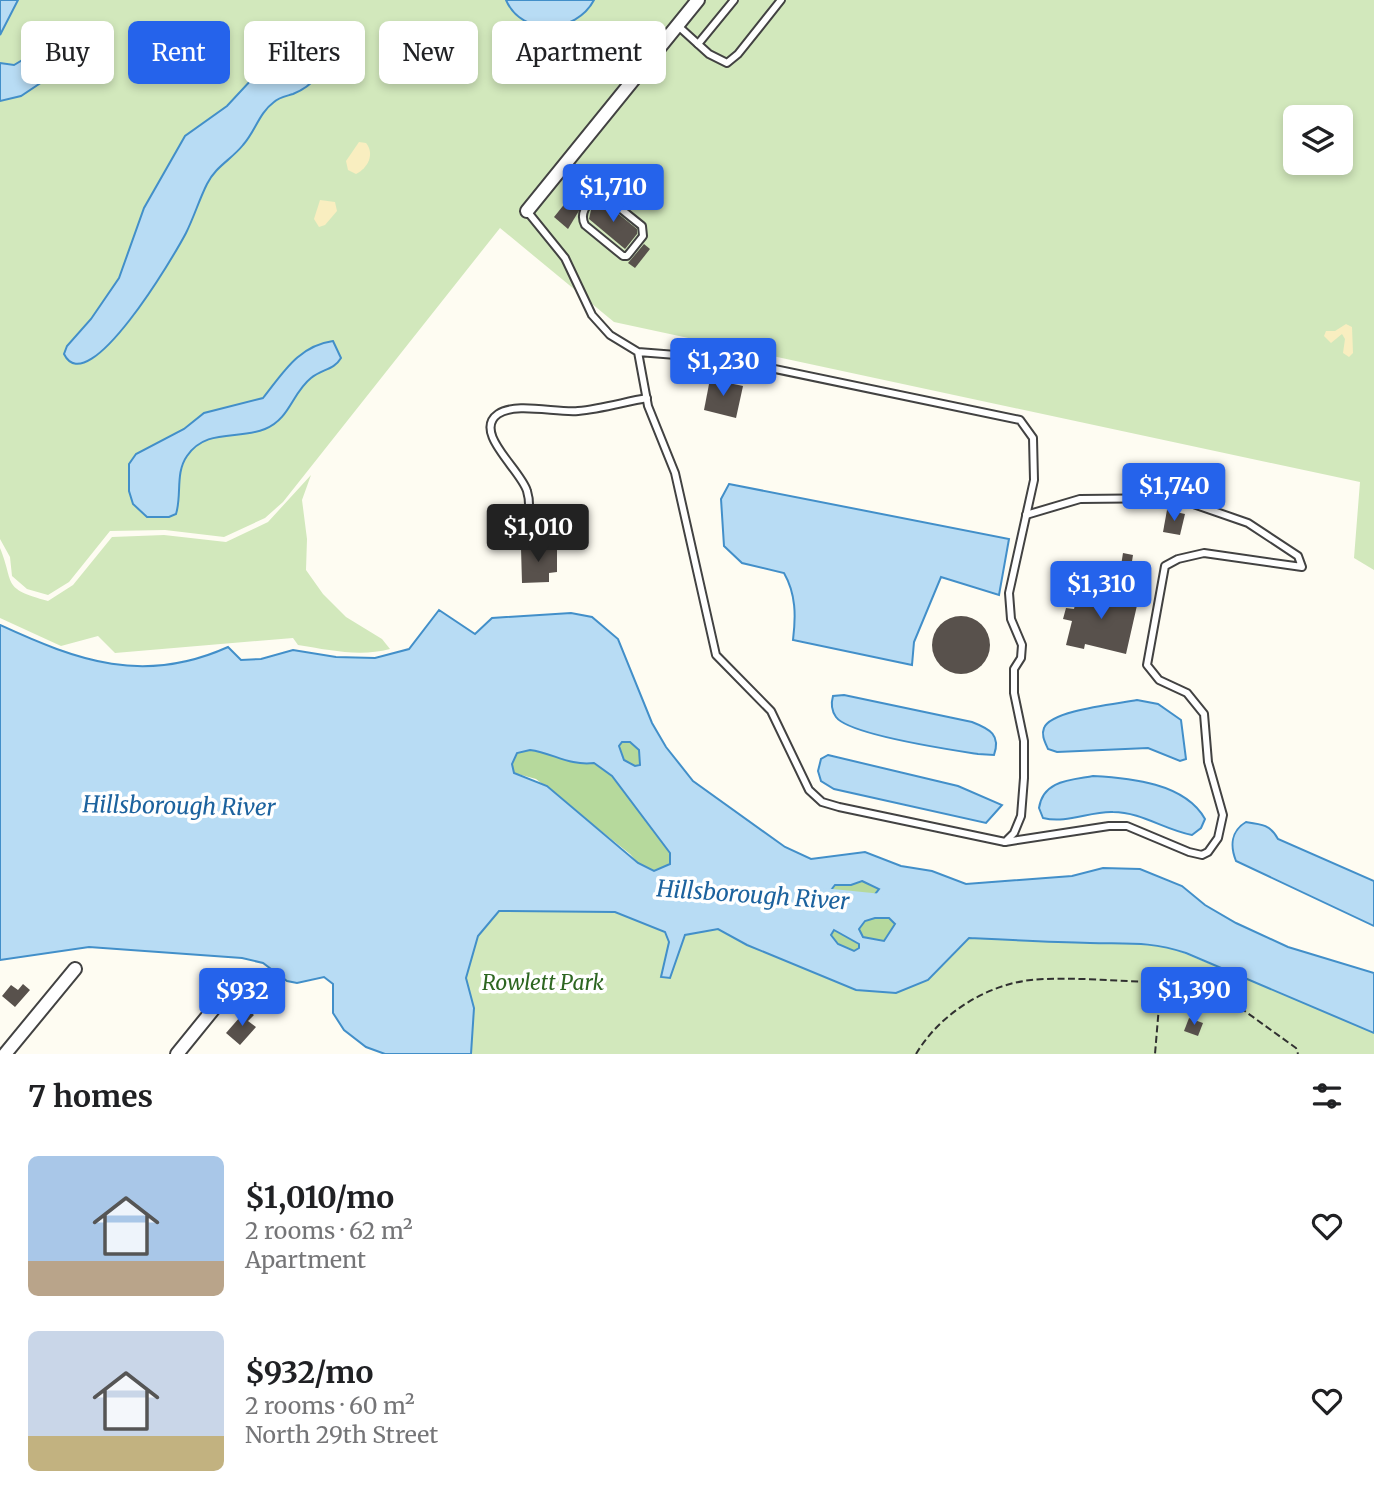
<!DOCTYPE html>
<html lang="en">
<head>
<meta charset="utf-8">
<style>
  :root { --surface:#fff; --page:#f2f2f2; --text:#202124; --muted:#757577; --accent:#2563eb }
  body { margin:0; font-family:Merriweather,serif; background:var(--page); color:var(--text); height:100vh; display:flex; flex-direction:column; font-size:26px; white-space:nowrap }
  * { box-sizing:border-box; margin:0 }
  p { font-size:23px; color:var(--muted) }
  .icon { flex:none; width:38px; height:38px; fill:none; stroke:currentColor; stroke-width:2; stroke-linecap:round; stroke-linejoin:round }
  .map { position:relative; height:1054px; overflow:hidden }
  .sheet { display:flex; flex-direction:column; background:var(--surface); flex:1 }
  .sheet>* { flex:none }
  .top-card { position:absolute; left:21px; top:21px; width:700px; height:63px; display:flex; gap:14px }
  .tools { position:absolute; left:1283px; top:105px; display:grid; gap:14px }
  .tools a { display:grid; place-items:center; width:70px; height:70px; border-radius:10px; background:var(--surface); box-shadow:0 4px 10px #0003; font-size:35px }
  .price { position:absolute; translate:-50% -60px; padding:0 16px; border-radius:7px; background:var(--accent); color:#fff; font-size:23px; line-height:46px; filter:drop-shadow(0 2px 4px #0008) }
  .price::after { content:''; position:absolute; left:50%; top:42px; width:21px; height:16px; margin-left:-10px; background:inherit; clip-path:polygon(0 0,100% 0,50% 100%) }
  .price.selected { background:#222; color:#fff }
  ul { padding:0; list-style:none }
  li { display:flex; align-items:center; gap:21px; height:175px; padding:0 28px }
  li span { display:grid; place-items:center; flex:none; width:196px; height:140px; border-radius:10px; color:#555 }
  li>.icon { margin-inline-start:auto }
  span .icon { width:84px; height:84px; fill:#fffc; stroke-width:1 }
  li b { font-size:30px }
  h2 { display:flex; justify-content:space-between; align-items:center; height:84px; padding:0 28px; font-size:30px }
  .chip { padding:0 24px; border-radius:10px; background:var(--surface); box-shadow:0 4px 10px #0003; font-size:24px; line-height:63px }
  .chip.selected { background:var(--accent); color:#fff }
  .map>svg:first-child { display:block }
  .green { fill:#d2e8bc; fill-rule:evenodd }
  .forest { fill:#b6d99c }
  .sand { fill:#f9eec0 }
  .water { fill:#b8dcf4; stroke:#428fc9; stroke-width:2; fill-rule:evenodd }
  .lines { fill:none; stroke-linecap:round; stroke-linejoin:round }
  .river { stroke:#b8dcf4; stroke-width:21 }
  .building { fill:#58514c }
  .service-casing { stroke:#424242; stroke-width:10 }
  .minor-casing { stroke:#424242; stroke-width:16 }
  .path { stroke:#313131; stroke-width:2; stroke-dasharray:7 3.5; stroke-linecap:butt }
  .service { stroke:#fff; stroke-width:6 }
  .minor { stroke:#fff; stroke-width:12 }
  .labels { text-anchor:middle; stroke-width:7; stroke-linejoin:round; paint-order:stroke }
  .park-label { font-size:21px; font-style:italic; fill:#2d6621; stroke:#fff }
  .water-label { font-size:23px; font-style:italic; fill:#1c629e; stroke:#fff }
</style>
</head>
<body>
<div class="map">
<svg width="1374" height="1054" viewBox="0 0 1374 1054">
  <rect width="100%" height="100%" fill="#fefcf2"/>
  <g class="green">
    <path d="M0 0H1374V570L1354 558 1360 482 614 322 500 228 283 502 265 518 224 537 165 530 110 531 69 582 48 595 27 589 12 576 10 557 0 539ZM1295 117H1340V163H1295Z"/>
    <path d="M311 475 302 500 307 539 306 570 323 594 346 617 382 639 390 649C360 657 329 650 298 645L293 638 115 653 98 636 61 646 0 618V548C15 585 1 588 48 601L73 585 112 537 164 535 226 542 268 522Z"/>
    <path d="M588 910 615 912 665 932 669 941 662 977 670 978 685 934 718 929 747 945 856 990 896 993 928 980 969 938 1101 943 1133 941 1161 944 1360 1025 1374 1033V1054H471L474 1008 466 978 478 936 499 911Z"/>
  </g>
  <g class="forest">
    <path d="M622 742H630L639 750 640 764 635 766 624 760 619 746Z"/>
    <path d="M530 750C553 753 569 766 594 763L612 776 670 853V864L654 871 638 863 630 854 536 779 514 773 512 764 517 753Z"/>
    <path d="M862 881 880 889 869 903 846 905 828 894 835 885H851Z"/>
    <path d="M875 918H889L895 924 884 941 863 937 859 929 865 921Z"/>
    <path d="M834 930 860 944 859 948 854 951 838 944 831 935Z"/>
  </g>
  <g class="sand">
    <path d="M359 142 366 143C375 154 368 168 356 174L348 170 346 161Z"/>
    <path d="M320 200 335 202 337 211 325 225 319 227 314 219Z"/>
    <path d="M1346 324 1352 327 1353 353 1349 357 1343 353 1345 339 1342 334 1331 343 1324 336 1326 331H1335Z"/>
  </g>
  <g class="water">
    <path d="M0 0H18L0 35Z"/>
    <path d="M506 0H594C576 34 522 37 506 0Z"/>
    <path d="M312 37 322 40 327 50C322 72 315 85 293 94 287 96 279 97 274 102 259 113 255 132 243 145 231 160 216 166 207 184 199 200 194 217 186 233 175 254 88 403 64 354L67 346 91 319 119 278 144 208 185 136 227 106 279 50 291 41Z"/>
    <path d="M33 45H44L51 53 41 66 42 82 21 96 0 101V63L14 65 24 59Z"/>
    <path d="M333 341 341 358C334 370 322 369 311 378 292 393 290 419 265 429 238 440 206 428 187 456 175 473 182 495 176 514L169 517H147L133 504 129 491V464L136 454 184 429 204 413 263 398C283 373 298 346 333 341Z"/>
    <path d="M729 484 1009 539 999 595 941 577 914 642 912 665 793 640C796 616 796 594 784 573L742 563 724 546 721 499Z"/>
    <path d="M439 610 475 634 492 618 571 613 592 617 618 639 652 723 666 747 693 781 785 847 811 859 865 852 901 866 932 871 966 884 1072 876 1103 868 1140 869 1182 886 1205 905 1236 923 1288 947 1374 973V1033L1186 953C1150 941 1127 944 1090 943 1050 942 1010 940 969 938L928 980 896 993 856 990 747 945 718 929 685 935 670 978 661 977 669 942 665 932 615 912 499 911 478 936 466 978 474 1008 471 1054H385L366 1047 344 1030 333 1013V984L324 977 297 983 287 981 263 963 242 958 89 947 0 960V625C78 661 144 685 228 647L241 660 261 659 293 650 336 657 375 658 409 649ZM622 742H630L639 750 640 765 635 766 624 760 619 746ZM530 750C553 753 569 766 594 763L612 776 670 853V864L654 871 638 863 547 786 514 773 512 764 517 753ZM862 881 879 889 868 903 846 905 828 894 835 885H851ZM875 918H889L895 924 884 941 863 937 859 929 865 921ZM834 930 859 944V948L854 951 838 944 831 935Z"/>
    <path d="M844 695 972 722C990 729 1001 735 994 755L978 754C952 750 849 735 836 717 831 710 831 703 833 696Z"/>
    <path d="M1137 700 1158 704 1181 720 1186 759 1180 761 1148 748 1057 752 1048 749C1045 742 1041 735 1044 728 1051 710 1118 704 1137 700Z"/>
    <path d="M828 755 958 786 1002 805 986 823 834 789 821 781 818 771 821 759Z"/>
    <path d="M1093 776C1130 778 1185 783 1205 819L1201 828 1192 835C1165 830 1141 812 1113 812 1090 811 1067 824 1043 818L1039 808C1043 780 1071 780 1093 776Z"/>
    <path d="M1246 822C1261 824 1271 825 1278 839L1374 881V926L1236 861C1230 846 1231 831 1246 822Z"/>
  </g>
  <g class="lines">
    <path class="river" d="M807 897 896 906"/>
  </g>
  <g class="building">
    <path d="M579 186 589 194 568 229 554 217Z"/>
    <path d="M600 199 637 229V234L625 249 589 219 591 210Z"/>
    <path d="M644 244 650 249 635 268 628 263Z"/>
    <path d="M710 379 743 386 736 418 704 410Z"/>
    <path d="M1167 510 1185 514 1180 535 1163 532Z"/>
    <path d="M557 547V572L549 573V582L522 583 521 548Z"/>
    <path d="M1123 553 1133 555 1129 580 1119 578Z"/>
    <path d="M1079 588 1138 601 1126 654 1085 644 1084 649 1066 645 1072 621 1063 619 1066 608 1074 609Z"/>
    <circle cx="961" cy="645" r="29"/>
    <path d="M23 984 30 990 15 1007 2 996 11 985 18 990Z"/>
    <path d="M247 1009 254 1015 248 1021 256 1027 240 1045 226 1033Z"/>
    <path d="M1189 1018 1203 1023 1198 1036 1184 1031Z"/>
  </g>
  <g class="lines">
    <defs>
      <g id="service">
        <path d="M677 25 709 54 727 63 738 54 781 0"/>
        <path d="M698 44 734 0"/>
        <path d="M565 164 642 226 643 236 627 256H623L585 225C578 211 590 202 599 191"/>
        <path d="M527 211 565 258 592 315 610 335 638 352 648 406 675 473 716 655 771 711 809 790 822 802 839 807 1005 842 1014 833 1021 816 1024 778V741L1014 693V669L1021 658 1022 645 1011 619 1009 593 1034 480 1033 438 1020 420 727 359 638 352"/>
        <path d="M525 539C527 524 532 507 527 491 521 470 472 432 498 414 515 402 557 413 578 411 601 409 624 402 647 398"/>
        <path d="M1005 842 1109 826H1127L1189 852 1202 855 1208 852 1218 838 1223 815 1208 762 1204 714 1187 693 1159 680 1147 665 1165 566 1178 559 1204 553 1302 567 1298 556 1248 523 1176 498 1080 499 1026 515"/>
      </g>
      <g id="minor">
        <path d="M527 211 698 0"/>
        <path d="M5 1054 75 969"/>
        <path d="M177 1054 233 985"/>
      </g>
    </defs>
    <use href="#service" class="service-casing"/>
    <use href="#minor" class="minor-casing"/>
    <g class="path">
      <path d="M1161 982 1228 999 1296 1048 1298 1054"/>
      <path d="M916 1054C939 1015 985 985 1031 980 1069 976 1121 982 1161 982L1155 1054"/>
    </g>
    <use href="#service" class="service"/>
    <use href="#minor" class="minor"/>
  </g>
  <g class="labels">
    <g class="park-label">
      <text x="543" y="990">Rowlett Park</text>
    </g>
    <g class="water-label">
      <text transform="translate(179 806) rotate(1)" y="8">Hillsborough River</text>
      <text transform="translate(753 895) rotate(4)" y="8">Hillsborough River</text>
    </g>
  </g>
</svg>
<div class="tools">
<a><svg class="icon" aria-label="layers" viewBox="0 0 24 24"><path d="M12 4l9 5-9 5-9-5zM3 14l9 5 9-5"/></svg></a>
</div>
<b class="price" style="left:613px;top:224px">$1,710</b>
<b class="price" style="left:723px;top:398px">$1,230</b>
<b class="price" style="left:1174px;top:523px">$1,740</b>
<b class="price selected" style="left:538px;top:564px">$1,010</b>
<b class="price" style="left:1101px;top:621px">$1,310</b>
<b class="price" style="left:1194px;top:1027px">$1,390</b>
<b class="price" style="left:242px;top:1028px">$932</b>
<div class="top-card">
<a class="chip">Buy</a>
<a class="chip selected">Rent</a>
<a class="chip">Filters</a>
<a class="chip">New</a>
<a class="chip">Apartment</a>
</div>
</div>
<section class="sheet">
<h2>7 homes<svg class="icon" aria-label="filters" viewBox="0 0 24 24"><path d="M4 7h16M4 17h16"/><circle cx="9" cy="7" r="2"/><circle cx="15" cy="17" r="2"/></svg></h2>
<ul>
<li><span style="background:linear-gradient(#a9c7e8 75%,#b9a48a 0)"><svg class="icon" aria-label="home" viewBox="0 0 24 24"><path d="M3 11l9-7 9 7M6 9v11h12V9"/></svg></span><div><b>$1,010/mo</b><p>2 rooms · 62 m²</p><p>Apartment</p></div><svg class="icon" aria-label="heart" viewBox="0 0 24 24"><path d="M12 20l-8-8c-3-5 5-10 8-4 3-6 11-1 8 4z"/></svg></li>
<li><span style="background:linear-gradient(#c9d6e8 75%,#c2b280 0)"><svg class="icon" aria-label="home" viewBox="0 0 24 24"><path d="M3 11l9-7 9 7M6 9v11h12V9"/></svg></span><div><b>$932/mo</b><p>2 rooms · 60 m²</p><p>North 29th Street</p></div><svg class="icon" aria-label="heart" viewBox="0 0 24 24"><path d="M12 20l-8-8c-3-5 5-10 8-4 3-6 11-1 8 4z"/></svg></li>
</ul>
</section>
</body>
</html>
